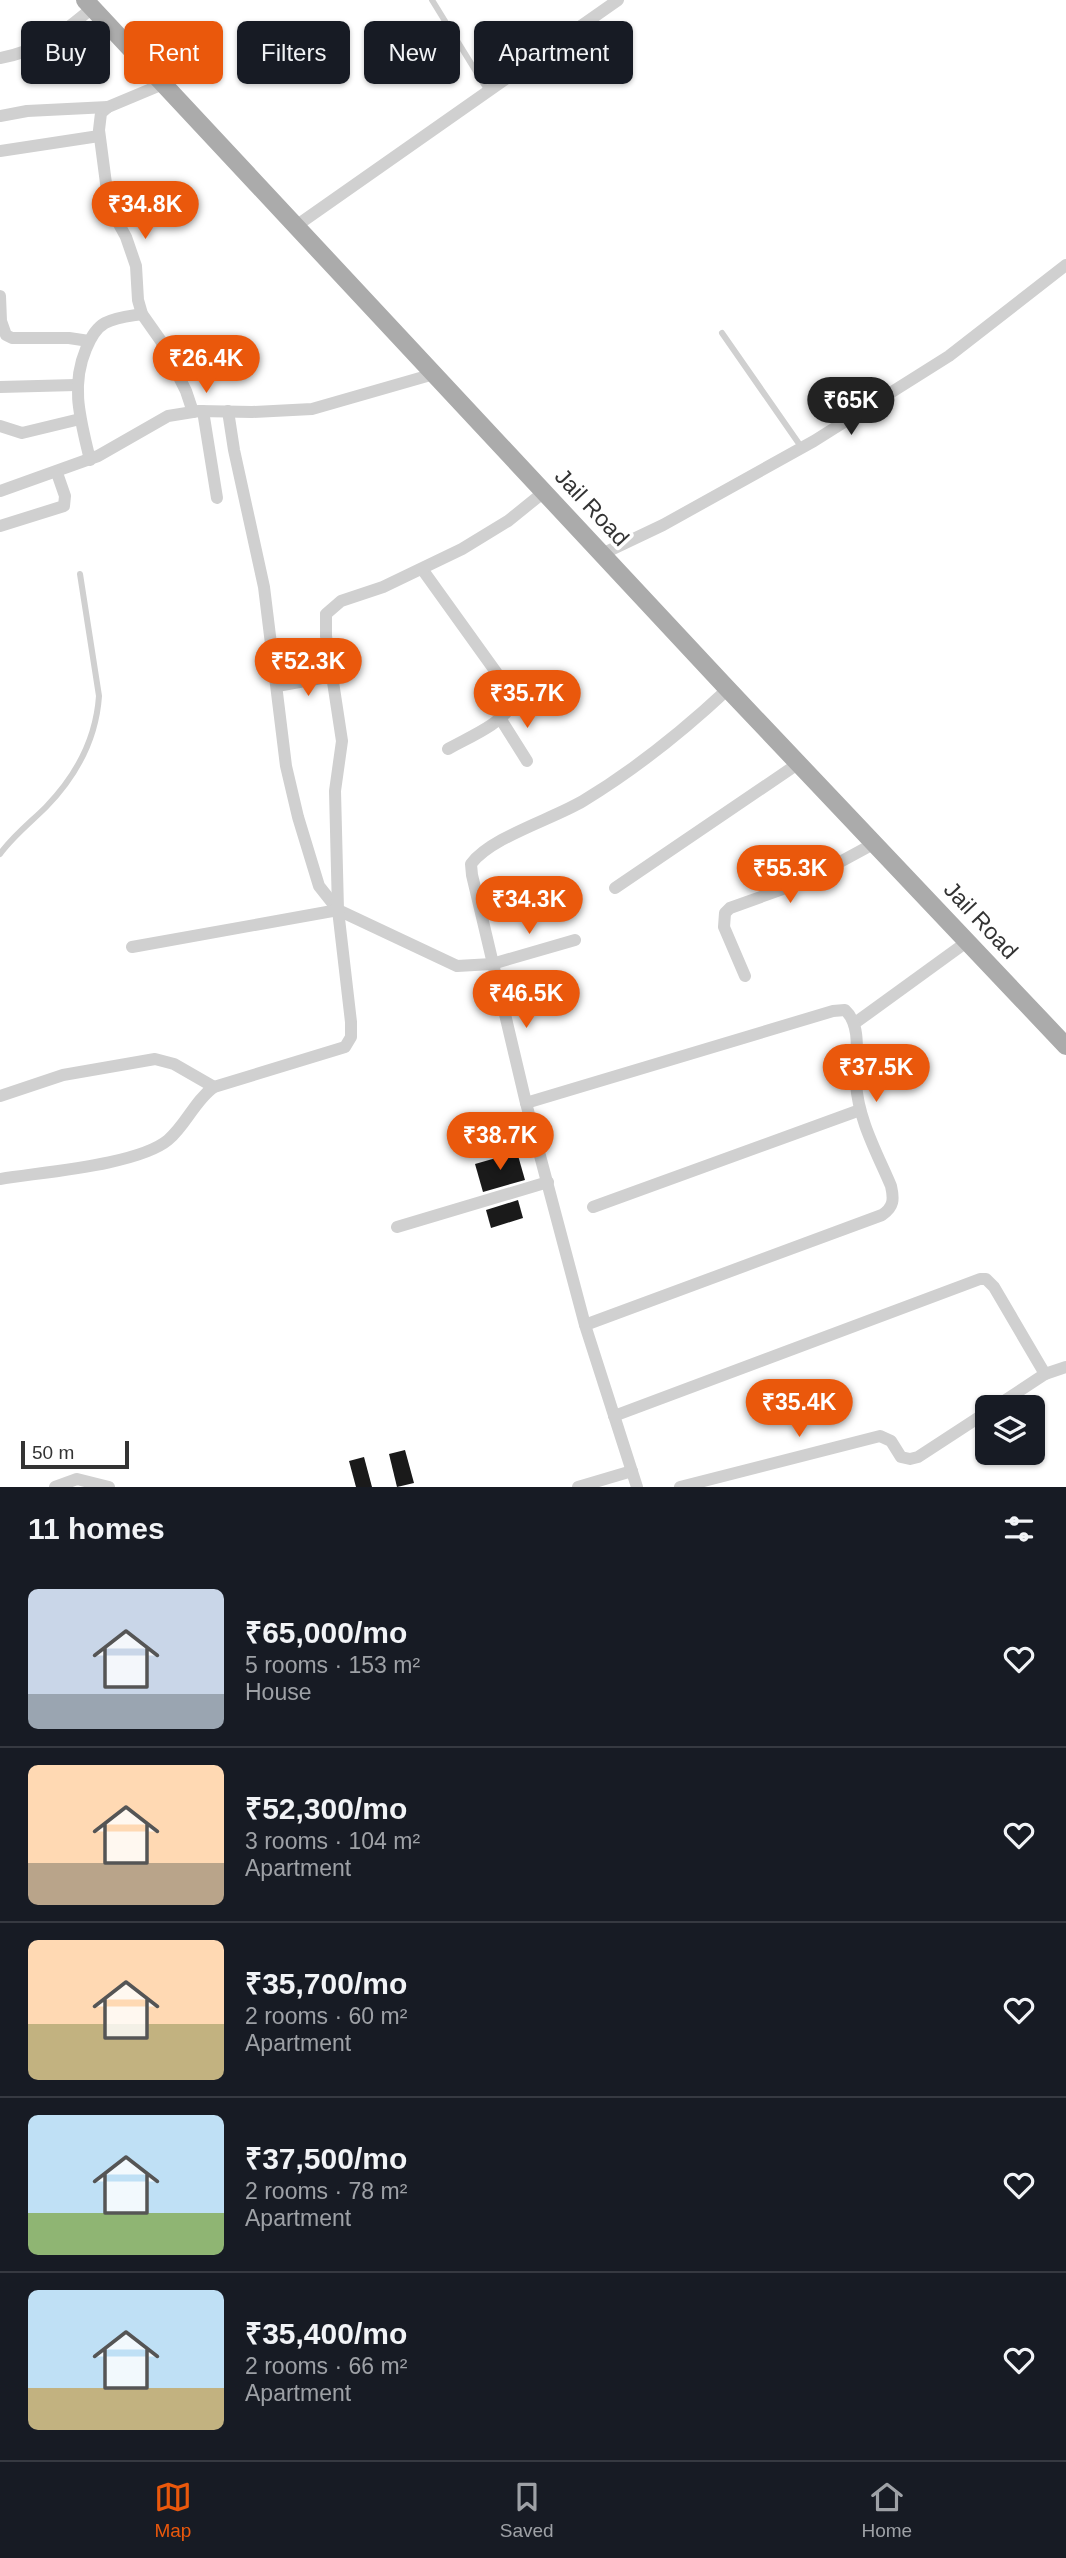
<!DOCTYPE html>
<html lang="en">
<head>
<meta charset="utf-8">
<style>
  :root { --surface:#171b24; --page:#242831; --text:#f1f3f6; --muted:#9ea1a6; --line:#363941; --accent:#ea580c }
  body { margin:0; font-family:Arial,sans-serif; background:var(--page); color:var(--text); height:100vh; display:flex; flex-direction:column; font-size:26px; white-space:nowrap }
  * { box-sizing:border-box; margin:0 }
  p { font-size:23px; color:var(--muted) }
  .icon { flex:none; width:38px; height:38px; fill:none; stroke:currentColor; stroke-width:2; stroke-linecap:round; stroke-linejoin:round }
  .map { position:relative; height:1487px; overflow:hidden }
  .side { display:flex; flex-direction:column; background:var(--surface); flex:1 }
  .side>* { flex:none }
  .guide { position:absolute; left:21px; top:21px; width:700px; height:63px; display:flex; gap:14px }
  .tools { position:absolute; left:975px; top:1395px; display:grid; gap:14px }
  .tools a { display:grid; place-items:center; width:70px; height:70px; border-radius:10px; background:var(--surface); box-shadow:0 2px 5px #0004; font-size:35px }
  .scale { position:absolute; left:21px; bottom:18px; width:108px; box-sizing:border-box; padding-left:7px; border:4px solid #333; border-top:0; font-size:19px; line-height:24px; white-space:nowrap; color:#333; -webkit-text-stroke:5px #fff; paint-order:stroke }
  .price { position:absolute; translate:-50% -60px; padding:0 16px; border-radius:24px; background:var(--accent); color:#fff; font-size:23px; line-height:46px; filter:drop-shadow(0 2px 4px #0008) }
  .price::after { content:''; position:absolute; left:50%; top:42px; width:21px; height:16px; margin-left:-10px; background:inherit; clip-path:polygon(0 0,100% 0,50% 100%) }
  .price.current { background:#222; color:#fff }
  ul { padding:0; list-style:none }
  li { display:flex; align-items:center; gap:21px; height:175px; padding:0 28px }
  li+li { border-top:2px solid var(--line) }
  li span { display:grid; place-items:center; flex:none; width:196px; height:140px; border-radius:10px; color:#555 }
  li>.icon { margin-inline-start:auto }
  span .icon { width:84px; height:84px; fill:#fffc; stroke-width:1 }
  li b { font-size:30px }
  h2 { display:flex; justify-content:space-between; align-items:center; height:84px; padding:0 28px; font-size:30px }
  .pill { padding:0 24px; border-radius:10px; background:var(--surface); box-shadow:0 2px 5px #0004; font-size:24px; line-height:63px }
  .pill.current { background:var(--accent); color:#fff }
  .tab-bar { display:flex; justify-content:space-around; align-items:center; height:98px; border-top:2px solid var(--line); background:var(--surface); font-size:19px; color:var(--muted) }
  .tab-bar a { display:grid; justify-items:center; gap:4px }
  .tab-bar .current { color:var(--accent) }
  .map>svg:first-child { display:block }
  .building { fill:#1a1a1a }
  .lines { fill:none; stroke-linecap:round; stroke-linejoin:round }
  .service { stroke:#d0d0d0; stroke-width:6 }
  .minor { stroke:#d0d0d0; stroke-width:12 }
  .primary { stroke:#ababab; stroke-width:18 }
  .labels { text-anchor:middle; stroke-width:7; stroke-linejoin:round; paint-order:stroke }
  .street-label { font-size:23px; fill:#333; stroke:#fff }
</style>
</head>
<body>
<div class="map">
<svg width="1066" height="1487" viewBox="0 0 1066 1487">
  <rect width="100%" height="100%" fill="#fff"/>
  <g class="building">
    <path d="M517 1152 525 1180 483 1192 475 1164Z"/>
    <path d="M518 1200 523 1218 491 1228 486 1210Z"/>
    <path d="M405 1450 414 1483 397 1487 389 1454Z"/>
    <path d="M364 1457 372 1487H356L349 1461Z"/>
  </g>
  <g class="lines">
    <g class="service">
      <path d="M432 0 488 91"/>
      <path d="M722 333 802 448"/>
      <path d="M0 854C13 836 31 822 46 807 76 776 96 740 99 696L80 574"/>
    </g>
    <g class="minor">
      <path d="M0 58C39 51 63 33 92 8"/>
      <path d="M163 84 108 107 101 113 99 130 107 191 114 215 126 237 136 266 138 300 142 314 161 341 186 391 193 412"/>
      <path d="M0 116 27 111 108 107"/>
      <path d="M0 151 99 136"/>
      <path d="M296 226 618 0"/>
      <path d="M0 296 1 321 6 335 12 338H69L89 341"/>
      <path d="M0 387 76 385"/>
      <path d="M203 411 217 498"/>
      <path d="M228 411 234 450 264 587 286 766 298 817 319 886 338 910 457 966 492 964 575 940"/>
      <path d="M0 426 22 433 80 419"/>
      <path d="M90 460C81 421 70 387 86 349 90 339 96 328 105 323 116 317 130 316 142 314"/>
      <path d="M0 491 98 456 168 416 199 411 252 412 312 409 434 374"/>
      <path d="M0 526 64 506 65 496 57 473"/>
      <path d="M602 554 663 525 814 441 949 356 1066 265"/>
      <path d="M422 569 511 693 513 704C500 725 469 737 448 749"/>
      <path d="M277 686 333 676"/>
      <path d="M500 718 527 761"/>
      <path d="M615 888 799 763"/>
      <path d="M132 947 338 910"/>
      <path d="M745 976 724 927 725 913 730 908 805 881 875 843"/>
      <path d="M855 1023 968 941"/>
      <path d="M0 1096 63 1075 155 1059 174 1064 214 1087"/>
      <path d="M526 1103 833 1011 845 1010C863 1026 855 1061 856 1083 858 1119 877 1153 891 1186 894 1199 894 1207 882 1215L585 1325"/>
      <path d="M0 1179C42 1172 138 1165 168 1140 186 1125 195 1100 214 1087L345 1047 351 1037V1022L338 910 335 791 342 741 326 636V614L341 601 383 587 462 549 508 521 544 492"/>
      <path d="M593 1207 860 1110"/>
      <path d="M397 1227 548 1182"/>
      <path d="M995 1407 1045 1374 1066 1367"/>
      <path d="M614 1416 980 1279H986L994 1287 1045 1374"/>
      <path d="M55 1487 77 1479 109 1487"/>
      <path d="M578 1487 632 1471"/>
      <path d="M637 1487 585 1325 526 1103 472 875 471 864C491 837 553 819 583 801 636 769 683 731 728 689"/>
      <path d="M680 1487 880 1436 891 1441 901 1457 910 1459 918 1457 987 1412"/>
    </g>
    <path class="primary" d="M85 0 724 685 1066 1046"/>
  </g>
  <g class="labels">
    <g class="street-label">
      <text transform="translate(592 507) rotate(47)" y="8">Jail Road</text>
      <text transform="translate(981 920) rotate(47)" y="8">Jail Road</text>
    </g>
  </g>
</svg>
<div class="tools">
<a><svg class="icon" aria-label="layers" viewBox="0 0 24 24"><path d="M12 4l9 5-9 5-9-5zM3 14l9 5 9-5"/></svg></a>
</div>
<div class="scale">50 m</div>
<b class="price" style="left:145px;top:241px">₹34.8K</b>
<b class="price" style="left:206px;top:395px">₹26.4K</b>
<b class="price current" style="left:851px;top:437px">₹65K</b>
<b class="price" style="left:308px;top:698px">₹52.3K</b>
<b class="price" style="left:527px;top:730px">₹35.7K</b>
<b class="price" style="left:790px;top:905px">₹55.3K</b>
<b class="price" style="left:529px;top:936px">₹34.3K</b>
<b class="price" style="left:526px;top:1030px">₹46.5K</b>
<b class="price" style="left:876px;top:1104px">₹37.5K</b>
<b class="price" style="left:500px;top:1172px">₹38.7K</b>
<b class="price" style="left:799px;top:1439px">₹35.4K</b>
<div class="guide">
<a class="pill">Buy</a>
<a class="pill current">Rent</a>
<a class="pill">Filters</a>
<a class="pill">New</a>
<a class="pill">Apartment</a>
</div>
</div>
<section class="side">
<h2>11 homes<svg class="icon" aria-label="filters" viewBox="0 0 24 24"><path d="M4 7h16M4 17h16"/><circle cx="9" cy="7" r="2"/><circle cx="15" cy="17" r="2"/></svg></h2>
<ul>
<li><span style="background:linear-gradient(#c9d6e8 75%,#9aa5b1 0)"><svg class="icon" aria-label="home" viewBox="0 0 24 24"><path d="M3 11l9-7 9 7M6 9v11h12V9"/></svg></span><div><b>₹65,000/mo</b><p>5 rooms · 153 m²</p><p>House</p></div><svg class="icon" aria-label="heart" viewBox="0 0 24 24"><path d="M12 20l-8-8c-3-5 5-10 8-4 3-6 11-1 8 4z"/></svg></li>
<li><span style="background:linear-gradient(#ffd9b3 70%,#b9a48a 0)"><svg class="icon" aria-label="home" viewBox="0 0 24 24"><path d="M3 11l9-7 9 7M6 9v11h12V9"/></svg></span><div><b>₹52,300/mo</b><p>3 rooms · 104 m²</p><p>Apartment</p></div><svg class="icon" aria-label="heart" viewBox="0 0 24 24"><path d="M12 20l-8-8c-3-5 5-10 8-4 3-6 11-1 8 4z"/></svg></li>
<li><span style="background:linear-gradient(#ffd9b3 60%,#c2b280 0)"><svg class="icon" aria-label="home" viewBox="0 0 24 24"><path d="M3 11l9-7 9 7M6 9v11h12V9"/></svg></span><div><b>₹35,700/mo</b><p>2 rooms · 60 m²</p><p>Apartment</p></div><svg class="icon" aria-label="heart" viewBox="0 0 24 24"><path d="M12 20l-8-8c-3-5 5-10 8-4 3-6 11-1 8 4z"/></svg></li>
<li><span style="background:linear-gradient(#bfe0f5 70%,#8fb573 0)"><svg class="icon" aria-label="home" viewBox="0 0 24 24"><path d="M3 11l9-7 9 7M6 9v11h12V9"/></svg></span><div><b>₹37,500/mo</b><p>2 rooms · 78 m²</p><p>Apartment</p></div><svg class="icon" aria-label="heart" viewBox="0 0 24 24"><path d="M12 20l-8-8c-3-5 5-10 8-4 3-6 11-1 8 4z"/></svg></li>
<li><span style="background:linear-gradient(#bfe0f5 70%,#c2b280 0)"><svg class="icon" aria-label="home" viewBox="0 0 24 24"><path d="M3 11l9-7 9 7M6 9v11h12V9"/></svg></span><div><b>₹35,400/mo</b><p>2 rooms · 66 m²</p><p>Apartment</p></div><svg class="icon" aria-label="heart" viewBox="0 0 24 24"><path d="M12 20l-8-8c-3-5 5-10 8-4 3-6 11-1 8 4z"/></svg></li>
</ul>
</section>
<nav class="tab-bar">
<a class="current"><svg class="icon" aria-label="map" viewBox="0 0 24 24"><path d="M3 6l6-2 6 2 6-2v14l-6 2-6-2-6 2zM9 4v14M15 6v14"/></svg>Map</a>
<a><svg class="icon" aria-label="saved" viewBox="0 0 24 24"><path d="M7 4h10v16l-5-4-5 4z"/></svg>Saved</a>
<a><svg class="icon" aria-label="home" viewBox="0 0 24 24"><path d="M3 11l9-7 9 7M6 9v11h12V9"/></svg>Home</a>
</nav>
</body>
</html>
